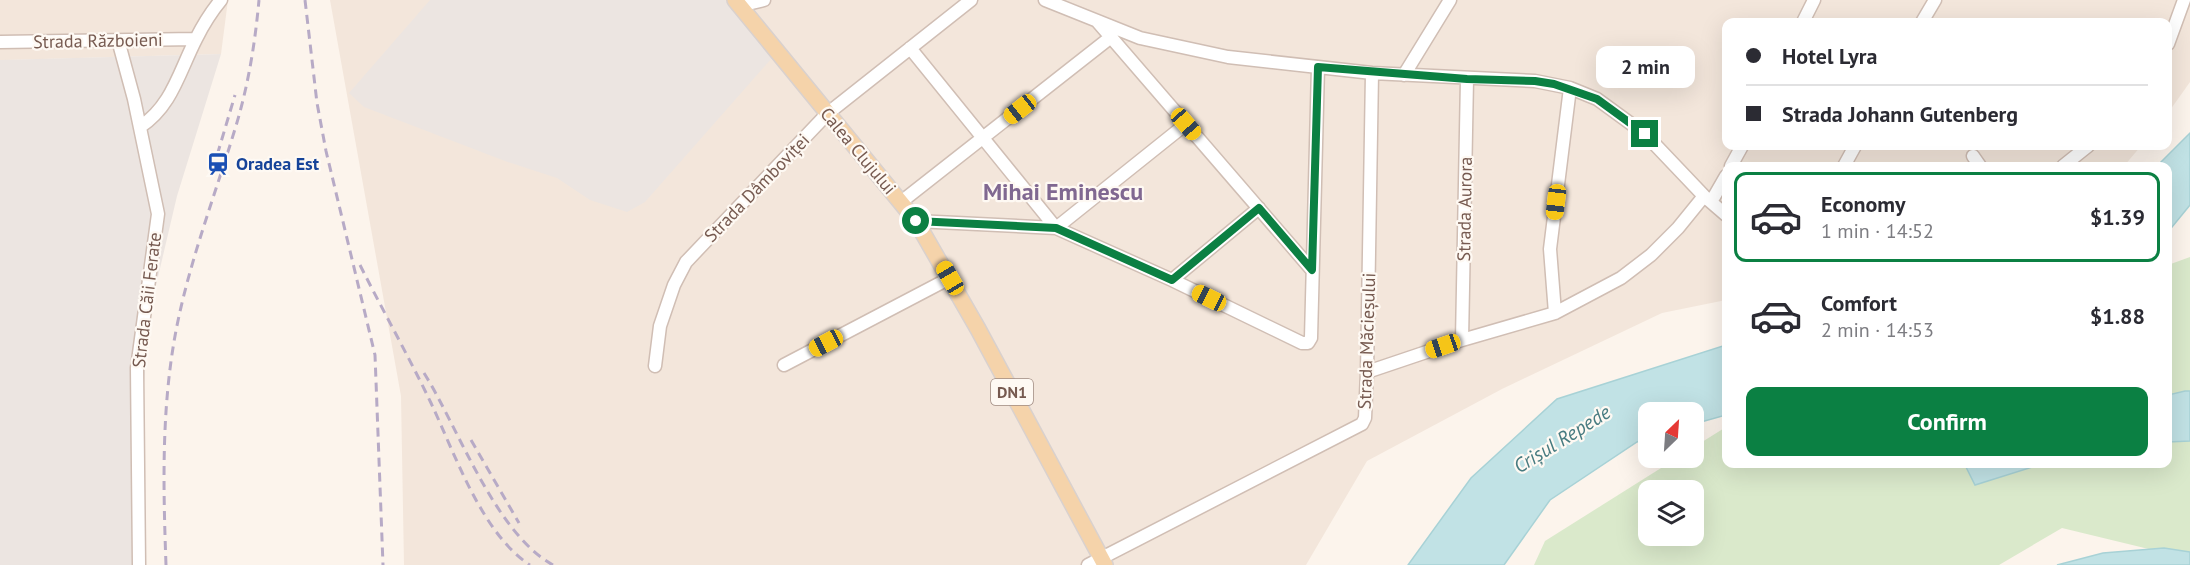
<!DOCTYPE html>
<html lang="en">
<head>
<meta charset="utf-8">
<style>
  body { margin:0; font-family:"PT Sans",sans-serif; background:#f2f2f3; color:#2b2b33; height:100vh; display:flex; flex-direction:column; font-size:22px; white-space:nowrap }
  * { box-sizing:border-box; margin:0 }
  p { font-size:20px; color:#7c7c81 }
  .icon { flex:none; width:33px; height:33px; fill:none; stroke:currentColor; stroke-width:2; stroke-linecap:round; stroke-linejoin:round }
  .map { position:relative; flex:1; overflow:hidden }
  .drawer { position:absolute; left:1722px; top:162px; width:450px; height:306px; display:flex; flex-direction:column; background:#fff; border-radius:12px; box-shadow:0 6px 24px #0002 }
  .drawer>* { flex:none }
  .top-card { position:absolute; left:1722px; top:18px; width:450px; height:132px; border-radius:12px; box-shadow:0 6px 24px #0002; display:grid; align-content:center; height:132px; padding:0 24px; background:#fff }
  .needle { width:39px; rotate:25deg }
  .controls { position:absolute; left:1638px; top:402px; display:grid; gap:12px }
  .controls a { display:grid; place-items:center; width:66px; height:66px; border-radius:12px; background:#fff; box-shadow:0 6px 24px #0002; font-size:30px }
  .end { position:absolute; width:27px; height:27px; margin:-14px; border:8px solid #0b8043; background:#fff; box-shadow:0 0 0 3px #fff }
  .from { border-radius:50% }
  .bubble { position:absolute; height:42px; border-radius:12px; background:#fff; box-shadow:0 6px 24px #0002; font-size:20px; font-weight:700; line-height:42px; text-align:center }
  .car { position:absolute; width:18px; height:36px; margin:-18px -9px; border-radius:8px; box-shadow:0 0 4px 2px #0007; background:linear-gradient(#f5c518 24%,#345 0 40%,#f5c518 0 76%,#345 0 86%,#f5c518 0) }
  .top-card b { display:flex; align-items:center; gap:21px; height:57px; font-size:22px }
  .top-card b+b { border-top:2px solid #e1e1e2 }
  .top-card i { width:15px; height:15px; background:#2b2b33 }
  ul { padding:10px 0 0; list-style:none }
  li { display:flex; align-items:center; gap:18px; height:90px; margin:0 12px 9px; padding:0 12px; border:3px solid transparent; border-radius:12px }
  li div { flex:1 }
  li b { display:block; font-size:22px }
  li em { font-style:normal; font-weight:700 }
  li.current { border-color:#0b8043 }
  li>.icon { width:54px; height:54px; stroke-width:1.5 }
  .button { display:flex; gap:12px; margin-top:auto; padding:12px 24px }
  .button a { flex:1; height:69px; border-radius:12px; background:#0b8043; color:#fff; font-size:24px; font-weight:700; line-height:69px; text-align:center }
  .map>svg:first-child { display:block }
  .residential { fill:#f3e6db }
  .industrial { fill:#ece5e1 }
  .green { fill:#dae9cb; fill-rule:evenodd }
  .water { fill:#c1e2e5; stroke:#a8d2d6; stroke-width:1.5 }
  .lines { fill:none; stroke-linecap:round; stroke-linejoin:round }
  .minor-casing { stroke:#d0beb4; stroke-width:15 }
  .major-casing { stroke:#d9d1ce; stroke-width:18 }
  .minor { stroke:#fff; stroke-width:12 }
  .major { stroke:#f5d3aa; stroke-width:15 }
  .rail { stroke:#b7aac6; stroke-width:3; stroke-dasharray:9 6; stroke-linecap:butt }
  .route { stroke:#0b8043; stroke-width:8 }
  .labels { text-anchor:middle; stroke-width:4.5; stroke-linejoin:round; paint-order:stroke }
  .shield { fill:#fef9f3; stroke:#9f8a81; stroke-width:1.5 }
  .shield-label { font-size:16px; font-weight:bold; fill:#765a50 }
  .street-label { font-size:18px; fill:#765a50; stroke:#fef9f3 }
  .transit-label { font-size:18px; font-weight:bold; fill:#164399; stroke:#fef9f3; text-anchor:start }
  .water-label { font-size:20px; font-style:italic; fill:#477b80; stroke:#fef9f3 }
  .district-label { font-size:24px; font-weight:bold; fill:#806891; stroke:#fef9f3 }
</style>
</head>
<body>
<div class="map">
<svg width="2190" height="565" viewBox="0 0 2190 565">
  <rect width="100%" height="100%" fill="#fcf4ec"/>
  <path class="residential" d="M0,0H228L221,54L7,60H0Z
    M330,0H2190V82L2168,113V22H1726V146H2141L2124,166H1726V300L1662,313L1502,389L1367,461L1306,565H404L401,396Z"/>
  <path class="industrial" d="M430,0H725L772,58L645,202L627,212L590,200L557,178L505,161L364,107L349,93Z
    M221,54L177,196L150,311L143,395L141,565H0V60Z"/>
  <path class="green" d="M2190,257V559L2062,528L1999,565H1534L1545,541L1677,458H1694V447L1726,427V464H2168V265ZM1648,490H1694V536H1648Z"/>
  <path class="water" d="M2190,133V205L2168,232V166H2157Z
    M1726,345V415L1694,424V412H1648V438L1637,442L1550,500L1504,565H1408L1471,478L1557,399Z
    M2185,391H2190V441L2168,442V395Z
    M1972,464H2042L1975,485L1966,467Z
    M2164,548L2190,552V565H2057L2103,553Z"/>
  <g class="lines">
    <g class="minor-casing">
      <path id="minor" d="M1045,0L1140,38L1228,57L1372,73L1535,81L1570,88L1597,99L1645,134L1704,196L1726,215
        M739,6L764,0
        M1097,21L1312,270
        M1803,22L1814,0
        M1922,22L1935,0
        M118,40L134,99L158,214L137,368L139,565
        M0,42L195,39
        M2168,44L2184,0
        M910,48L1056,228
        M1404,75L1450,0
        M140,127C172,106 179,72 196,39C203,25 211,12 221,0
        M1973,156L1980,166
        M1731,166L1742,146
        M1844,166L1855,146
        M2063,166L2088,146
        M901,202L1111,37
        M1711,202L1726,176
        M916,221L1056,228L1172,280L1302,343H1308L1311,338L1318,67
        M1056,228L1186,124
        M1172,280L1259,208
        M1555,313L1550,249L1570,88
        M1462,340L1467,79
        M784,365L950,278
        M655,366L660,326L674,285L686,262L827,114L971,0
        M1367,372L1462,340L1555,313L1621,278L1651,255L1678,228L1704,196
        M1088,565L1362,424L1365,418L1367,372L1372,73"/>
    </g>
    <g class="major-casing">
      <path id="major" d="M735,0L916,221L978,329L1105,565"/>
    </g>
    <use href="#minor" class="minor"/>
    <use href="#major" class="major"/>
    <path class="rail" d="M305,0L317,103L326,151L375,355L383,565
      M213,169L235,95
      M360,265C383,311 409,357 431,403C455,454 482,534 530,565
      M424,373C459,429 495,533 553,565
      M471,440L519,523
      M166,565C163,482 161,398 179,316C193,252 216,192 235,129C248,87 255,44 259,0"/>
  </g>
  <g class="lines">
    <path class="route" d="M916,221L1056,228L1172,280L1259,208L1312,270L1318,67L1467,79L1535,81L1554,84L1597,99L1645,134"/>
  </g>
  <defs>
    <g id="station-bare" transform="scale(1.8)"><path d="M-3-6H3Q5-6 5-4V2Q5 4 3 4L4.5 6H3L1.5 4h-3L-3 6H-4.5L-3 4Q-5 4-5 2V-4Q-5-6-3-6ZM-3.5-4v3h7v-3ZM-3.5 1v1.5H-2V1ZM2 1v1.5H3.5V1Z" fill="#1a4fb4" stroke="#fef9f3" stroke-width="2.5" paint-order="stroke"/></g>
  </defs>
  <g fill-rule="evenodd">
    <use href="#station-bare" x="218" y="164"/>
  </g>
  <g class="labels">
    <rect class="shield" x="991" y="379" width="42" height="26" rx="4.5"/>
    <g class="shield-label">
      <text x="1012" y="398">DN1</text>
    </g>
    <g class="street-label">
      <text transform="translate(98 41) rotate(-1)" y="6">Strada Războieni</text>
      <text transform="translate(858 151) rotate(50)" y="6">Calea Clujului</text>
      <text transform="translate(757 188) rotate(-46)" y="6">Strada Dâmboviței</text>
      <text transform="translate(1465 209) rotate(-89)" y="6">Strada Aurora</text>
      <text transform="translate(147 300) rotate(-83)" y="6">Strada Căii Ferate</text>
      <text transform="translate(1367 341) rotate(-88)" y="6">Strada Măcieșului</text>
    </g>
    <g class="transit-label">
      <text x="236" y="170">Oradea Est</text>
    </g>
    <g class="water-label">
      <text transform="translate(1562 439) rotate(-32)" y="7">Crișul Repede</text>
    </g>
    <g class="district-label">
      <text x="1063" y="200">Mihai Eminescu</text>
    </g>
  </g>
</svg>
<div class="controls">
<a><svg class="needle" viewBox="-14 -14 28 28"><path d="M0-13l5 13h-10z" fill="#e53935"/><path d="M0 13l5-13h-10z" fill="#7c7c81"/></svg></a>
<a><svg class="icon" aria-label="layers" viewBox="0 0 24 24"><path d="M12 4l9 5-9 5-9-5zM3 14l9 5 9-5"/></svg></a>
</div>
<i class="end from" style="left:916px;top:221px"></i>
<i class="end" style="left:1645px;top:134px"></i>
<div class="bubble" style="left:1596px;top:46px;width:99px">2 min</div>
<i class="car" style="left:1020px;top:109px;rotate:232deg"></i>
<i class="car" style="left:1186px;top:124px;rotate:139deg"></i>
<i class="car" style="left:1556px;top:202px;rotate:187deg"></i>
<i class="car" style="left:950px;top:278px;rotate:330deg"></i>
<i class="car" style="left:1209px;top:298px;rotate:296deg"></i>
<i class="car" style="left:826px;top:343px;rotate:242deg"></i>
<i class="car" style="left:1443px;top:346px;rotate:251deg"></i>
<div class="top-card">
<b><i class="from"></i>Hotel Lyra</b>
<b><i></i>Strada Johann Gutenberg</b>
</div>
<section class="drawer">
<ul>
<li class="current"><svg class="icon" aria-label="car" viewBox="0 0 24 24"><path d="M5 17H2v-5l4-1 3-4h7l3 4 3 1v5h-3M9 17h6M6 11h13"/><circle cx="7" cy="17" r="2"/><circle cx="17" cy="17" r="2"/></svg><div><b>Economy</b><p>1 min · 14:52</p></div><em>$1.39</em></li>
<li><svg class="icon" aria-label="car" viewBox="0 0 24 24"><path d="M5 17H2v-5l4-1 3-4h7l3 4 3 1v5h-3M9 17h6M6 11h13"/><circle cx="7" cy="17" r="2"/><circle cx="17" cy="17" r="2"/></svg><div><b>Comfort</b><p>2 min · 14:53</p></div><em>$1.88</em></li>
</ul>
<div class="button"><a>Confirm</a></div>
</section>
</div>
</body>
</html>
